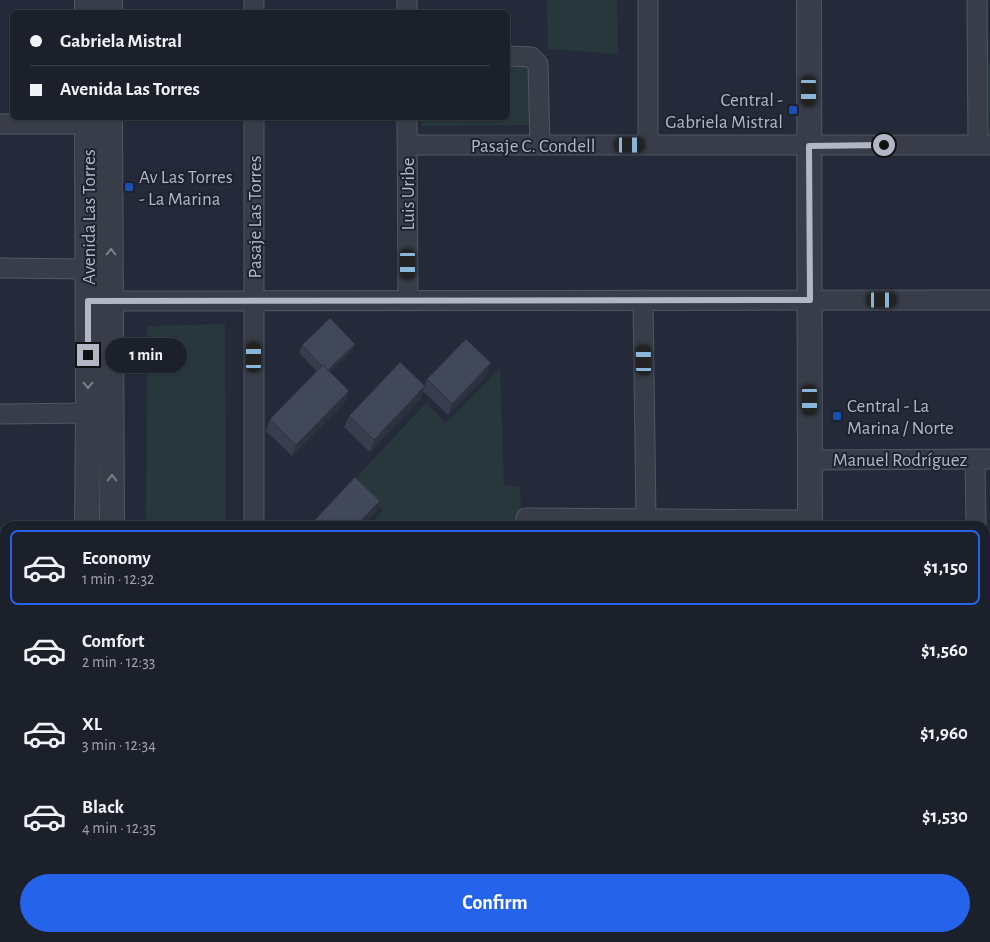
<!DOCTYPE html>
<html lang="en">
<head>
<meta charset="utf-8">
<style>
  body { margin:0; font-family:"Alegreya Sans",sans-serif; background:#242833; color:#f1f3f6; height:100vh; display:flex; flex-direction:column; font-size:19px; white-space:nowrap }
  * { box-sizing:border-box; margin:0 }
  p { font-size:16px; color:#a0a3a9 }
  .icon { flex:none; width:28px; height:28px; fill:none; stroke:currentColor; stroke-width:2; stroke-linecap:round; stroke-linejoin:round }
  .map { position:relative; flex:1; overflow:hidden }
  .details { position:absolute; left:0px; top:521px; width:990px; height:421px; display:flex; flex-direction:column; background:#1b202b; border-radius:15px 15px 0 0; box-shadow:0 1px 4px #0004,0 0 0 1px #393e47 }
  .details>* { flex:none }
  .banner { position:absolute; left:10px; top:10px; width:500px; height:110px; border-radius:8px; box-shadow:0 1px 4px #0004,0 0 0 1px #393e47; display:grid; align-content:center; height:110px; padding:0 20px; background:#1b202b }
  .end { position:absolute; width:22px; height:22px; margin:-11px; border:6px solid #b3b7c5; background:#111; box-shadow:0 0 0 2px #111 }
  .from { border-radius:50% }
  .bubble { position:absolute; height:35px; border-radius:18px; background:#1b202b; box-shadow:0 1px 4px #0004,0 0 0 1px #393e47; font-size:16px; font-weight:700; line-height:35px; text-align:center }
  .car { position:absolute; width:15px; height:30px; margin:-15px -8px; border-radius:6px; box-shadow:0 0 4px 1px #0007; background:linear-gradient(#222 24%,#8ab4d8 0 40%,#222 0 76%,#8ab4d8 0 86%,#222 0) }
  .banner b { display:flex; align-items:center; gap:18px; height:48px; font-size:19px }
  .banner b+b { border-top:1px solid #393e47 }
  .banner i { width:12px; height:12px; background:#f1f3f6 }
  ul { padding:9px 0 0; list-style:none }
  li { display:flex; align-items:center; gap:15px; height:75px; margin:0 10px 8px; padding:0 10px; border:2px solid transparent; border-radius:8px }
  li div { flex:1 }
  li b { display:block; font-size:19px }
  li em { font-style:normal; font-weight:700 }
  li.on { border-color:#2563eb }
  li>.icon { width:45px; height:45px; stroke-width:1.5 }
  .button { display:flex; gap:10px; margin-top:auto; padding:10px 20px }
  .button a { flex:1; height:58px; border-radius:30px; background:#2563eb; color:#fff; font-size:20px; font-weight:700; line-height:58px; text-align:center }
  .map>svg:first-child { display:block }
  .green { fill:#27373b }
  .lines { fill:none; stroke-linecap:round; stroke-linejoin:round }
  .minor-casing { stroke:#535764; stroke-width:21 }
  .tertiary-casing { stroke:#535764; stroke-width:26 }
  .secondary-casing { stroke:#535764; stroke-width:30 }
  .minor { stroke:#383d49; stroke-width:19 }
  .tertiary { stroke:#383d49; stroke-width:24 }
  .secondary { stroke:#464b5c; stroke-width:28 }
  .wall { fill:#383e4d }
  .shaded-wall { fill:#2e323e }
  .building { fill:#414859; stroke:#2e323e }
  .oneway { stroke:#7c808d }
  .route { stroke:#b3b7c5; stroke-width:6 }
  .transit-dot { fill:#1a4fb4; stroke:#1d222e; stroke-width:2 }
  .labels { text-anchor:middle; stroke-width:4; stroke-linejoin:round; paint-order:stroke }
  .poi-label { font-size:19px; fill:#b3b7c5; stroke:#1d222e; text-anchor:start }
  .street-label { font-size:19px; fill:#b3b7c5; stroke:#1d222e }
</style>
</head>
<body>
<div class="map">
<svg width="990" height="942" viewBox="0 0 990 942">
  <rect width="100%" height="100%" fill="#242a39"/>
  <path class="green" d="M547,0H617L618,54L548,49Z
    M988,63H990V135H989Z
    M508,67H529V125L421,126L422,118H508Z
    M225,324L226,526H146L147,326Z
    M500,368L504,485L520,487L522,526H368L383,510L352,482L426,403L446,423Z
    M0,877H5V899L0,902Z"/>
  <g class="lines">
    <g class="minor-casing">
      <path id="minor" d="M254,0V12
        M407,0V12
        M977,0L978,145
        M508,56L531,57L538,64L540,145
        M254,118V526
        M407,118L408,301
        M0,124H87
        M407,145H990
        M648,145V0
        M0,268L88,269
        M643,300L646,518
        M97,301L990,300
        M0,414L88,413
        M975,459L976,526
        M810,460L990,459
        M526,518L810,520
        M0,564H5
        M985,691H990
        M0,715H5
        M0,860H5
        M985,863H990
        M254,938V942
        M649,938V942
        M979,938V942
        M409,942V938"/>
    </g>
    <g class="tertiary-casing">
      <path id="tertiary" d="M87,0V12
        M110,0V12
        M809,0L810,526
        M110,118L112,526
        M87,526L88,413L87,118
        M811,942V938"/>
    </g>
    <g class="secondary-casing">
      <path id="secondary" d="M15,942L22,938
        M89,942V938
        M113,942V938"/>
    </g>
    <use href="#minor" class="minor"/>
    <use href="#tertiary" class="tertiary"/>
    <use href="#secondary" class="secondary"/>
  </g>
  <path class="wall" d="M355,344L352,351L330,372L345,402L292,456L266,431L270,419L317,371L299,353L302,345Z
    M487,375L448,415L423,391L421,398L370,452L344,427L349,416L424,386L427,379Z"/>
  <path class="shaded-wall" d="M355,344L352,351L324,378L327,371Z
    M491,363L487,375L448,415L452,404Z
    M425,386L421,398L370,452L374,440Z
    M349,391L345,402L292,456L296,445Z
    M380,501L376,512L363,526H356Z"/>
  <path class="building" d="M330,318L355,344L328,370L323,365L322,366L302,345Z
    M466,339L491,363L452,404L427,379Z
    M400,362L425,386L374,440L349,416Z
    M323,365L349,391L296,445L270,419Z
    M355,477L380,501L356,526H309Z
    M586,521L591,526H581Z
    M644,524H750V526H644Z"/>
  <defs><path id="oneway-chevron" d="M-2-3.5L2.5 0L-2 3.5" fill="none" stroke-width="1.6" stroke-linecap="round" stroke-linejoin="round" transform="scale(1.25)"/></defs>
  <g class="oneway">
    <use href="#oneway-chevron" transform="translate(111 252) rotate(-90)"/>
    <use href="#oneway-chevron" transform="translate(88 385) rotate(90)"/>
    <use href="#oneway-chevron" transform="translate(112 478) rotate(-90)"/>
  </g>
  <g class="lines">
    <path class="route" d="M88,355V301L810,300L809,146L884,145"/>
  </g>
  <g class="transit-dot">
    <rect x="788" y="105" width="10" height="10" rx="2.5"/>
    <rect x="124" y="182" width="10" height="10" rx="2.5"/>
    <rect x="832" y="411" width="10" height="10" rx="2.5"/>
  </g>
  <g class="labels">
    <g class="poi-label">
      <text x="783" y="106" text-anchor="end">Central -<tspan x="783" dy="22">Gabriela Mistral</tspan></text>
      <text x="139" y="183">Av Las Torres<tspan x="139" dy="22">- La Marina</tspan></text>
      <text x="847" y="412">Central - La<tspan x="847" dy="22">Marina / Norte</tspan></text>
    </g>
    <g class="street-label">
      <text x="533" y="152">Pasaje C. Condell</text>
      <text transform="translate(407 194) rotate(-90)" y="7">Luis Uribe</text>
      <text transform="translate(88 217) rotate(-90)" y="7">Avenida Las Torres</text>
      <text transform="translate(254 217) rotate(-90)" y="7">Pasaje Las Torres</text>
      <text x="900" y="466">Manuel Rodríguez</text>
    </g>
  </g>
</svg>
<i class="end from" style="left:884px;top:145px"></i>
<i class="end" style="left:88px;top:355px"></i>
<div class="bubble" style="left:105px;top:338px;width:82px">1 min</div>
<i class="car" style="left:809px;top:91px;rotate:180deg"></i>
<i class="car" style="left:630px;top:145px;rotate:90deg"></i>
<i class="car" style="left:408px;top:264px;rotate:180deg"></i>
<i class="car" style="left:882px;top:300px;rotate:90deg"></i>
<i class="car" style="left:254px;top:357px;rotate:0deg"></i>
<i class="car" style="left:644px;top:360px;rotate:359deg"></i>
<i class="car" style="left:810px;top:400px;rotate:180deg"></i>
<div class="banner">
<b><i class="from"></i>Gabriela Mistral</b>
<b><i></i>Avenida Las Torres</b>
</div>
<section class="details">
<ul>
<li class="on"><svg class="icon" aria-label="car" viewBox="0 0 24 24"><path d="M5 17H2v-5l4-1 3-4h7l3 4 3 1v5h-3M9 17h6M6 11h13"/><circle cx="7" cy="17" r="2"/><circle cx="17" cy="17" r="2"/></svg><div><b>Economy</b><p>1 min · 12:32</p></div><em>$1,150</em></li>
<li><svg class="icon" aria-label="car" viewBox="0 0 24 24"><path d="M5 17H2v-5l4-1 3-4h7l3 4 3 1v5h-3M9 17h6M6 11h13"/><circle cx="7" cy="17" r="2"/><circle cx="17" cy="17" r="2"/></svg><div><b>Comfort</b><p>2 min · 12:33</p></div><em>$1,560</em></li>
<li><svg class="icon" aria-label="car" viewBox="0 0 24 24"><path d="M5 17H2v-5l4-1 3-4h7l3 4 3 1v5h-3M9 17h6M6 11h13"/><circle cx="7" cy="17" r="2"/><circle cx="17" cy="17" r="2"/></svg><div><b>XL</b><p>3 min · 12:34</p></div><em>$1,960</em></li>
<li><svg class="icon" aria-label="car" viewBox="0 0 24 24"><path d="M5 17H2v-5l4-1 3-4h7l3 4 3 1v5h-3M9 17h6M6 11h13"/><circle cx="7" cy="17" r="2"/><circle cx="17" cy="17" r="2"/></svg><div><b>Black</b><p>4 min · 12:35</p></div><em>$1,530</em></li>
</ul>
<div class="button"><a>Confirm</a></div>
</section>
</div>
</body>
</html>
